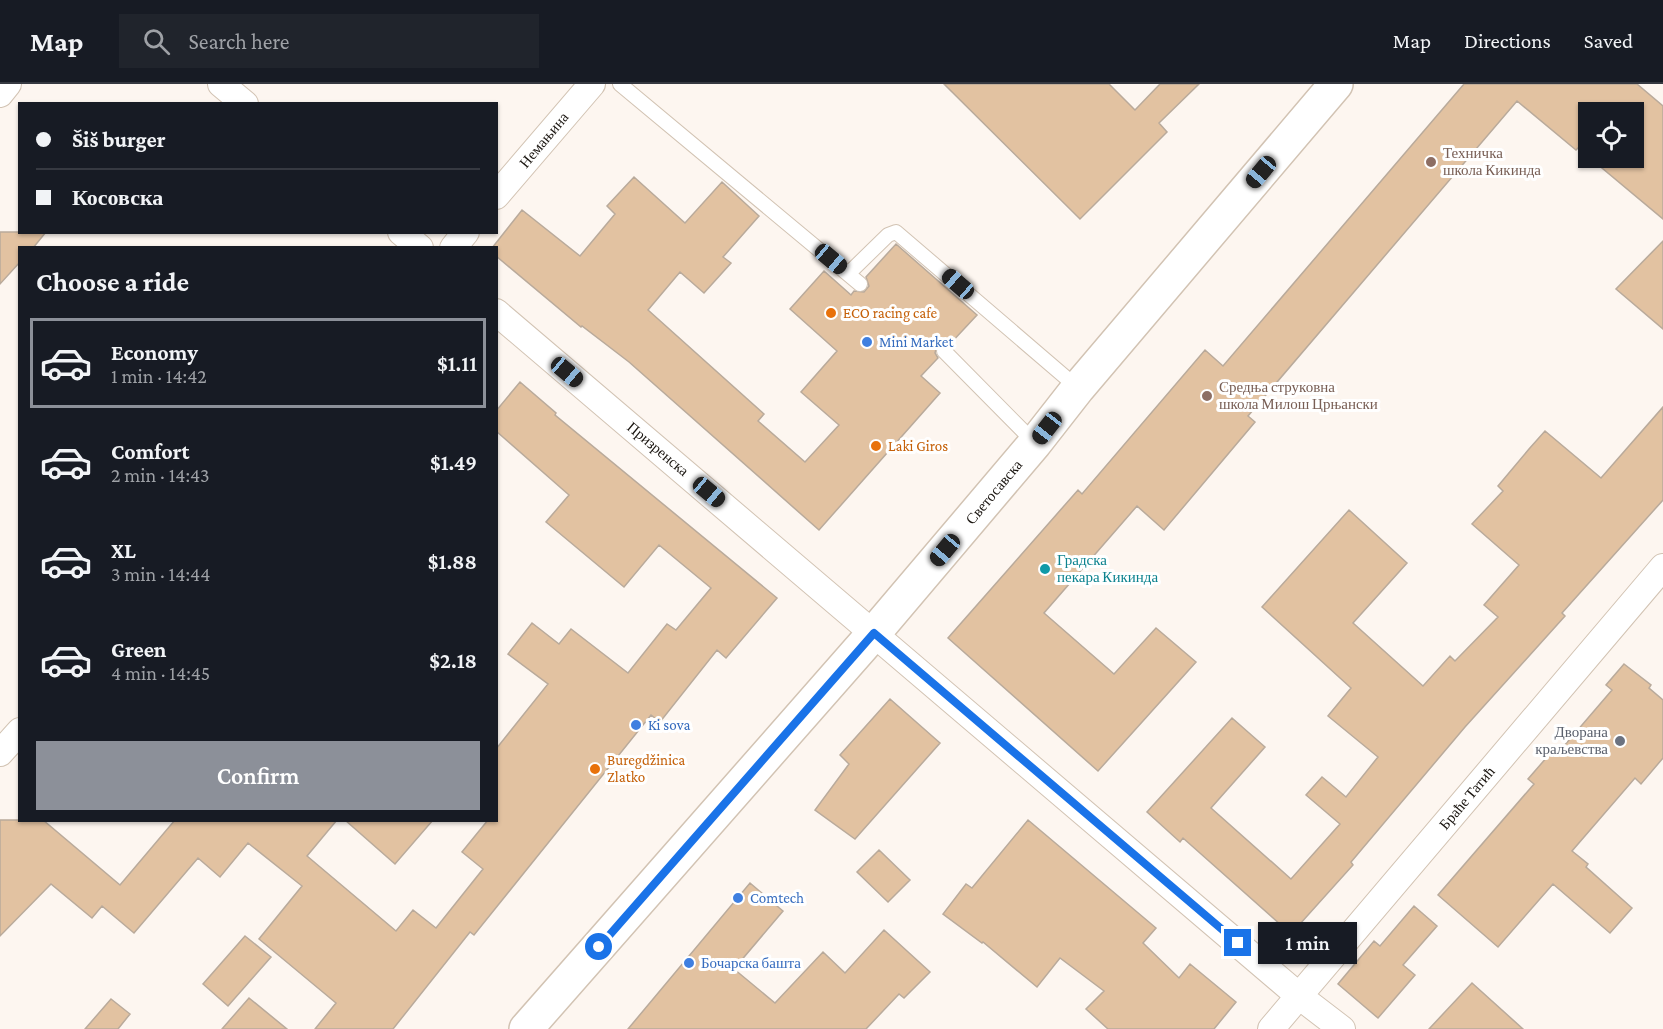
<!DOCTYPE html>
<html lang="en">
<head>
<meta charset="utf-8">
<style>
  body { margin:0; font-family:"Crimson Pro",serif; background:#20242c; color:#f1f3f6; height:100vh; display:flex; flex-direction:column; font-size:22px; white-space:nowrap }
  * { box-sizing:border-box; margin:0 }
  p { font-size:20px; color:#9ea1a6 }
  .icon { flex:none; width:33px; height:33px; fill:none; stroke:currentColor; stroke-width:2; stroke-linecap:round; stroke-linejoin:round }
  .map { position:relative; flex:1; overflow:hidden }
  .sheet { position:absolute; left:18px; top:162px; width:480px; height:576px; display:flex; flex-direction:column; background:#171b24; border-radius:0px; box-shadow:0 2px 4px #0004 }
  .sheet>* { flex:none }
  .banner { position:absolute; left:18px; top:18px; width:480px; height:132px; border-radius:0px; box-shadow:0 2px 4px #0004; display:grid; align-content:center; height:132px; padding:0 18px; background:#171b24 }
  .buttons { position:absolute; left:1578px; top:18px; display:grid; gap:12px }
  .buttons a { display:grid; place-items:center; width:66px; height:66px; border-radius:0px; background:#171b24; box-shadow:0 2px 4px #0004; font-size:30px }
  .end { position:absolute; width:27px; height:27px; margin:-14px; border:8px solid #1a73e8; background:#fff; box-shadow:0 0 0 3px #fff }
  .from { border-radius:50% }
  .bubble { position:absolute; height:42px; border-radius:0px; background:#171b24; box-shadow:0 2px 4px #0004; font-size:20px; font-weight:600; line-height:42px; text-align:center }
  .car { position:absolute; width:18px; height:36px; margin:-18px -9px; border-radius:8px; box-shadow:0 0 4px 2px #0007; background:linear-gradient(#222 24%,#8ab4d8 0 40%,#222 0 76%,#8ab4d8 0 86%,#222 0) }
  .banner b { display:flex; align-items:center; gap:21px; height:57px; font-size:22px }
  .banner b+b { border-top:2px solid #363941 }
  .banner i { width:15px; height:15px; background:#f1f3f6 }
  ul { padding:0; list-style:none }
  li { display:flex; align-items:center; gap:18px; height:90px; margin:0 12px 9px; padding:0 6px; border:3px solid transparent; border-radius:0px }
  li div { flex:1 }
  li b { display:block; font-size:22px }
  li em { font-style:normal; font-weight:600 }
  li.active { border-color:#8c9099 }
  li>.icon { width:54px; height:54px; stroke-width:1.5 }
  h2 { padding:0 18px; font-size:27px; line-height:72px }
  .cta { display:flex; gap:12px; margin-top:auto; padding:12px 18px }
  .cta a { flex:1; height:69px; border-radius:0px; background:#8c9099; color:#fff; font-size:24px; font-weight:600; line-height:69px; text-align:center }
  header { display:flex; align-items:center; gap:36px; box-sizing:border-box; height:84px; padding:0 30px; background:#171b24; border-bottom:2px solid #363941 }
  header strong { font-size:28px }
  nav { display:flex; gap:33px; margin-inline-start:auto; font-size:21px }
  .search { width:420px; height:54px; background:#20242c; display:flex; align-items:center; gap:15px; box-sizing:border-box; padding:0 21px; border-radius:0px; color:#9ea1a6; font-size:22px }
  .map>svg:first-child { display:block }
  .building { fill:#e2c2a1; stroke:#b9aa9b; stroke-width:1.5 }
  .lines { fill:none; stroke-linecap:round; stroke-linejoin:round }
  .lane-casing { stroke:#d2c3b3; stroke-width:16 }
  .street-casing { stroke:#d2c3b3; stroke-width:28 }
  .secondary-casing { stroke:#d2c3b3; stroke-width:36 }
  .lane { stroke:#fff; stroke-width:14 }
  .street { stroke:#fff; stroke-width:26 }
  .secondary { stroke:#fff; stroke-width:33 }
  .route { stroke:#1a73e8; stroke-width:8 }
  .education-dot { fill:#8d6e63; stroke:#fff; stroke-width:2 }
  .food-dot { fill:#e8710a; stroke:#fff; stroke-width:2 }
  .shop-dot { fill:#3f7fe0; stroke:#fff; stroke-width:2 }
  .culture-dot { fill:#0f9aa8; stroke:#fff; stroke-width:2 }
  .worship-dot { fill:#6b7280; stroke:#fff; stroke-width:2 }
  .labels { text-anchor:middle; stroke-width:6; stroke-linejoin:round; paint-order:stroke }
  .street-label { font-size:15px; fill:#19140f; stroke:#fff }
  .education-label { font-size:15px; fill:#785e54; stroke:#fff; text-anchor:start }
  .food-label { font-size:15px; fill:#c56008; stroke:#fff; text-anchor:start }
  .shop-label { font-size:15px; fill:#366cbe; stroke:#fff; text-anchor:start }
  .culture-label { font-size:15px; fill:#0d838f; stroke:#fff; text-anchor:start }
  .worship-label { font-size:15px; fill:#5b616d; stroke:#fff; text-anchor:end }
</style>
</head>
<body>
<header>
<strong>Map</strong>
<div class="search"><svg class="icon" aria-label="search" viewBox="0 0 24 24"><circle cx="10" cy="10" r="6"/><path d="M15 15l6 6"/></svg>Search here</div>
<nav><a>Map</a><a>Directions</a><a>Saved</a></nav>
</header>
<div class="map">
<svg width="1663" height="945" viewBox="0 0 1663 945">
  <rect width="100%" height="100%" fill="#fdf6f0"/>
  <path class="building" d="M944,0H1109L1135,26L1160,0H1199L1159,39L1167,48L1080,135Z
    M1464,0H1637L1663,22V135L1590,74H1634V28H1588V72L1578,64L1576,66L1517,17L1248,332L1255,338L1164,446L1137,422L1044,529L1114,590L1156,544L1196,578L1098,687L948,554L1078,406L1082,410L1205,266L1223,282Z
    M634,93L685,139L722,98L759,132L723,173L731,179L704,209L680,188L648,226L764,330L758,337L805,378L839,341L801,308L837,267L790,225L824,187L851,211L854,207L864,208L869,202L866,193L896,160L977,231L950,260L942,258L937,261L935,269L938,274L921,292L940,309L819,446L629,278L582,242L581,243L496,172V164H492L522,126L580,172L615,130L607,122Z
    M0,148H46L33,164H20V178L0,200Z
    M1663,157V245L1616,205Z
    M520,298L556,329L555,331L777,514L726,574L717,566L660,638L651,631L474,851L470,848L393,945H315L336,919L259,855L302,802L248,759L220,793L198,774L134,849L102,822L92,834L51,800L0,852V736H43L120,801L175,736H337L307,772L396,847L413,826L436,844L483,785L462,768L488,736H496V665L548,600L508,570L532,539L559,560L571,545L628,589L667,540L676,546L711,504L659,461L624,503L546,438L569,411L496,347V327Z
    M1663,323V416L1562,529L1565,532L1465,643L1351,778L1353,781L1291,850L1183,754L1180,758L1147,728L1232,634L1265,663L1211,724L1291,795L1340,740L1306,711L1322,693L1346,713L1378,673L1328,632L1351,604L1262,523L1349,426L1407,479L1353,539L1423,602L1450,572L1455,577L1498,533L1484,521L1519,481L1472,440L1503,407L1498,402L1529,365L1545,347L1601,394Z
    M1624,580L1651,601L1649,604L1663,616V674L1641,700L1635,694L1572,767L1588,780L1586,783L1632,824L1610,849L1553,800L1498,863L1438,811L1534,700L1528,695L1554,665L1558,669L1612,606L1606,601Z
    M890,615L940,659L855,755L815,726L849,680L840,671Z
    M345,736H433L395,780Z
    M1028,736L1156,844L1143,859L1179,894L1190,880L1236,918L1214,945H1108L1086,925L1104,907L1060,874L1037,903L983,858L982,859L943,830L966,800L972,804Z
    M879,766L910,796L888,818L857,788Z
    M750,799L783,827L734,885L775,919L823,868L845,889L884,846L930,888L904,914L899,910L866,945H628Z
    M1414,822L1437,842L1403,881L1415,891L1378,934L1338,900L1374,857L1380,862Z
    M245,852L271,873L228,922L203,900Z
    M1472,899L1523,945H1429Z
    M249,914L287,945H222Z
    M111,915L130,930L118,945H85Z"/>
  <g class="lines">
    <g class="lane-casing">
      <path id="lane" d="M620,0L860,200
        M848,190L888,151L896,148L1078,304
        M944,267L1035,359"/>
    </g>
    <g class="street-casing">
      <path id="street" d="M221,0L245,20
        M0,10L8,0
        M496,112L592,0
        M401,148L420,164
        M453,164L466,148
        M496,228L1299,912L1342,945
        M0,669L20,647
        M1271,945L1663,483"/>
    </g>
    <g class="secondary-casing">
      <path id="secondary" d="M526,945L874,549L1035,359L1078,304L1336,0"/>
    </g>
    <use href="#lane" class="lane"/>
    <use href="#street" class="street"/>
    <use href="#secondary" class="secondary"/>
  </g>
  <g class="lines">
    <path class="route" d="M599,863L874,549L1238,859"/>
  </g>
  <g class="education-dot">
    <circle cx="1431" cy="78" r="6"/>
    <circle cx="1207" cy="312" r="6"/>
  </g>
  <g class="food-dot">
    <circle cx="831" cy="229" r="6"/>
    <circle cx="876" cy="362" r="6"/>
    <circle cx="595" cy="685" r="6"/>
  </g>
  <g class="shop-dot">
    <circle cx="867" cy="258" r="6"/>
    <circle cx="636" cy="641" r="6"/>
    <circle cx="738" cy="814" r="6"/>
    <circle cx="689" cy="879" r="6"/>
  </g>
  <circle class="culture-dot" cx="1045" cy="485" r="6"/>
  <circle class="worship-dot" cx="1620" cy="657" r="6"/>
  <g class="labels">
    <g class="street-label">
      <text transform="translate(544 56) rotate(-50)" y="5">Немањина</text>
      <text transform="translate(658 365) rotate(40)" y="5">Призренска</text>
      <text transform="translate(994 408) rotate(-50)" y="5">Светосавска</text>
      <text transform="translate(1467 714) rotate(-50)" y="5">Браће Татић</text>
    </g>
    <g class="education-label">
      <text x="1443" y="74">Техничка<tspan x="1443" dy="17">школа Кикинда</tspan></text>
      <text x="1219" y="308">Средња струковна<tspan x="1219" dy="17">школа Милош Црњански</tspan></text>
    </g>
    <g class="food-label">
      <text x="843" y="234">ECO racing cafe</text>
      <text x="888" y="367">Laki Giros</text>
      <text x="607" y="681">Buregdžinica<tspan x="607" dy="17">Zlatko</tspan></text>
    </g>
    <g class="shop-label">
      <text x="879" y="263">Mini Market</text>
      <text x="648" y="646">Ki sova</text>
      <text x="750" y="819">Comtech</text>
      <text x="701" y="884">Бочарска башта</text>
    </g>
    <g class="culture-label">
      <text x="1057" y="481">Градска<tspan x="1057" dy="17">пекара Кикинда</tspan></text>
    </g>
    <g class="worship-label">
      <text x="1608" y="653">Дворана<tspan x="1608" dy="17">краљевства</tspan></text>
    </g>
  </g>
</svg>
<div class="buttons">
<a><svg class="icon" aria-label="locate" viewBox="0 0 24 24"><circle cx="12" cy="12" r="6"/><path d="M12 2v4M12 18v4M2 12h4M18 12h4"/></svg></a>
</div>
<i class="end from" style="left:599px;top:863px"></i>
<i class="end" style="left:1238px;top:859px"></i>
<div class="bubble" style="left:1258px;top:838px;width:99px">1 min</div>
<i class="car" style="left:1261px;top:88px;rotate:220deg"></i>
<i class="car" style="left:831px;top:175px;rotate:130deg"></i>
<i class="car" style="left:958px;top:200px;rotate:311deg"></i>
<i class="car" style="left:567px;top:288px;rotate:130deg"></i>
<i class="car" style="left:1047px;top:344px;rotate:218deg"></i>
<i class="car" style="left:709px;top:408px;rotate:130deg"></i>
<i class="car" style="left:945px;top:466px;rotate:220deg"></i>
<div class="banner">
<b><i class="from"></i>Šiš burger</b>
<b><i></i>Косовска</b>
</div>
<section class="sheet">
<h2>Choose a ride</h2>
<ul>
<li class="active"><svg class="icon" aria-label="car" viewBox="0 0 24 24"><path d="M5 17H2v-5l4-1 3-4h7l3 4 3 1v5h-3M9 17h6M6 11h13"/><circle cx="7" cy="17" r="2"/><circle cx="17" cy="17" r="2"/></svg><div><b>Economy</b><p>1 min · 14:42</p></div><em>$1.11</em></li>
<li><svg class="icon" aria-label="car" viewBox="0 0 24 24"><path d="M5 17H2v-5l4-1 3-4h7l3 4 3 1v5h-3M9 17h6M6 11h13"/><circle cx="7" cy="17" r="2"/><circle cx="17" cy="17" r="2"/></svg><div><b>Comfort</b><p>2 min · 14:43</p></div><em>$1.49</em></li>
<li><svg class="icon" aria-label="car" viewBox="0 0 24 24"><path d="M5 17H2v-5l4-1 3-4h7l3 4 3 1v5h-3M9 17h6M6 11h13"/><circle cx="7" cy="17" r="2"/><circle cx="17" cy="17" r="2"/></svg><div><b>XL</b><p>3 min · 14:44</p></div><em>$1.88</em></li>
<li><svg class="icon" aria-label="car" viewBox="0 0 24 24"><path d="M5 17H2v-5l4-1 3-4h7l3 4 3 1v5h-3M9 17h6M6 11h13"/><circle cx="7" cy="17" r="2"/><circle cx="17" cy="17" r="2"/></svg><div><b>Green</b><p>4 min · 14:45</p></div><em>$2.18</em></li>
</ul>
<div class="cta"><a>Confirm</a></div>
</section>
</div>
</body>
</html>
